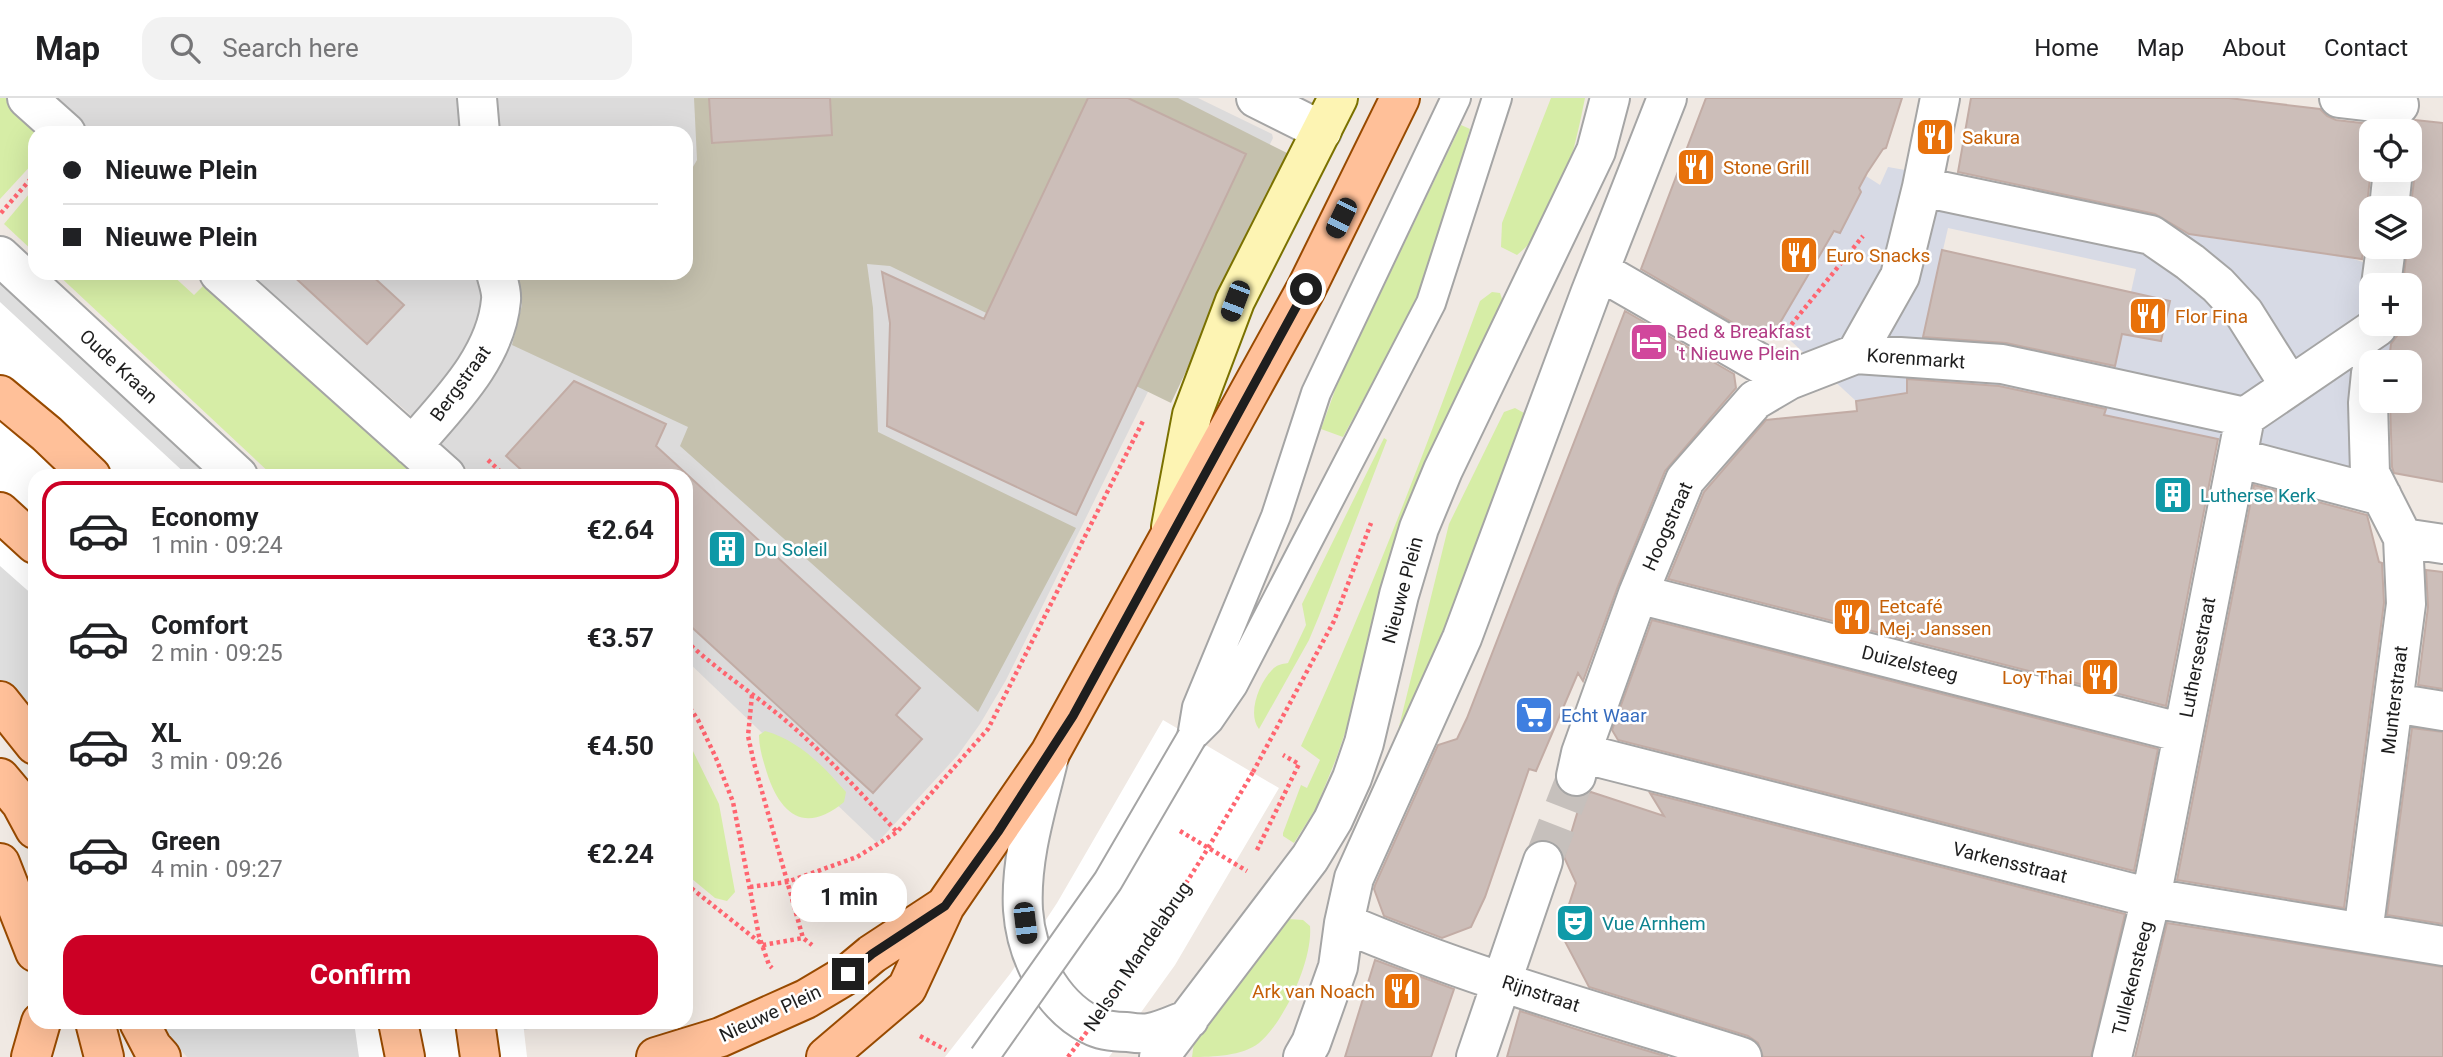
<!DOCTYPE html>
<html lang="en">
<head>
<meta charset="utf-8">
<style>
  body { margin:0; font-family:Roboto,sans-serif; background:#f2f2f2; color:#202124; height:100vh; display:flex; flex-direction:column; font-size:26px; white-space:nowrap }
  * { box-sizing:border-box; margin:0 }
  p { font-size:23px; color:#757577 }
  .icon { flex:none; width:38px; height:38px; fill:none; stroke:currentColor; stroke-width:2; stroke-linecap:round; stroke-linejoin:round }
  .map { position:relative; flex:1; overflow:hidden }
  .details { position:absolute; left:28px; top:371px; width:665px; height:560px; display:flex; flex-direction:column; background:#fff; border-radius:21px; box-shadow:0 7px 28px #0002 }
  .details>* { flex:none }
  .hud { position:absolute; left:28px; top:28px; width:665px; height:154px; border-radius:21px; box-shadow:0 7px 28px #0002; display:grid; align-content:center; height:154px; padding:0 35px; background:#fff }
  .buttons { position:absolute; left:2359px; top:21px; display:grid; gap:14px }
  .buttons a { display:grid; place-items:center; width:63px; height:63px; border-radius:14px; background:#fff; box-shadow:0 7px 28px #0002; font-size:35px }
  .end { position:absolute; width:32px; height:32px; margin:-16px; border:9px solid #1e1e1e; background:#fff; box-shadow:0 0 0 4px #fff }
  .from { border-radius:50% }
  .bubble { position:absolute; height:49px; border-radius:21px; background:#fff; box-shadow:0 7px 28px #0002; font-size:23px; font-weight:700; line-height:49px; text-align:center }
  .car { position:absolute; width:21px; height:42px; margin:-21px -10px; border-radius:9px; box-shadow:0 0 5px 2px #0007; background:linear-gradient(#222 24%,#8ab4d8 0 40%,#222 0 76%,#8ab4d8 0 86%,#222 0) }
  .hud b { display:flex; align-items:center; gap:24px; height:66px; font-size:26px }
  .hud b+b { border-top:2px solid #e0e0e0 }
  .hud i { width:18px; height:18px; background:#202124 }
  ul { padding:12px 0 0; list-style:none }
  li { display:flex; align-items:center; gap:21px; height:98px; margin:0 14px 10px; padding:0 21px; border:4px solid transparent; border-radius:21px }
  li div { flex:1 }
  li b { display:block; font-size:26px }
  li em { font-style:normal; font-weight:700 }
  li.active { border-color:#cc0025 }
  li>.icon { width:63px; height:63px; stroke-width:1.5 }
  .primary-button { display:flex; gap:14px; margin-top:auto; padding:14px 35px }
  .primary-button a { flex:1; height:80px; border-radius:21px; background:#cc0025; color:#fff; font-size:28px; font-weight:700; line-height:80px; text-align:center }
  header { display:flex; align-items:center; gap:42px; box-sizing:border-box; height:98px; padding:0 35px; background:#fff; border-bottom:2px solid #e0e0e0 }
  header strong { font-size:33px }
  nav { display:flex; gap:38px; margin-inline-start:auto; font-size:24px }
  .search { width:490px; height:63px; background:#f2f2f2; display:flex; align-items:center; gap:18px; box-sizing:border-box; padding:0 24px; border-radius:21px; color:#757577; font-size:26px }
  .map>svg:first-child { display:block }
  .residential { fill:#dcdbdb }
  .construction { fill:#c5c1ae }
  .grass { fill:#d6eda6 }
  .parking { fill:#dedede }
  .plaza { fill:#d7dae5; fill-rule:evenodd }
  .pier { fill:#fff }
  .building { fill:#ccbeb9; stroke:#c2aca5; stroke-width:2 }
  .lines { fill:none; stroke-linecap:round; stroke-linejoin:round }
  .street-tunnel { stroke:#c6c0bc; stroke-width:38; stroke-dasharray:38 19; stroke-linecap:butt }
  .lane-casing { stroke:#a5a5a5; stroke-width:32 }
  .street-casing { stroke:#a5a5a5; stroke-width:42 }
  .secondary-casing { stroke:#7a7100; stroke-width:42 }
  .primary-casing { stroke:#984a00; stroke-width:42 }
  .path { stroke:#ff6570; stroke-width:4.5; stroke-dasharray:3.5 3.5; stroke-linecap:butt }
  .lane { stroke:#fff; stroke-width:28 }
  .street { stroke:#fff; stroke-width:38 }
  .secondary { stroke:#fdf4b3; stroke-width:38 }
  .primary { stroke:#ffc099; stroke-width:38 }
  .lane-bridge-casing { stroke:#a5a5a5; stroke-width:32; stroke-linecap:butt }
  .path-bridge { stroke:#ff6570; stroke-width:4.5; stroke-dasharray:3.5 3.5; stroke-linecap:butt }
  .lane-bridge { stroke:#fff; stroke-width:28 }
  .route { stroke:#1e1e1e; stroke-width:9 }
  .labels { text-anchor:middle; stroke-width:5; stroke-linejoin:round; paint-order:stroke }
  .food-label { font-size:19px; fill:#c56008; stroke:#fff; text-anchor:start }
  .hotel-label { font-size:19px; fill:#b23c85; stroke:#fff; text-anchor:start }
  .street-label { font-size:19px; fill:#1e1e1e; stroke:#fff }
  .culture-label { font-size:19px; fill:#0d838f; stroke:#fff; text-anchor:start }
  .shop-label { font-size:19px; fill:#366cbe; stroke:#fff; text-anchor:start }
</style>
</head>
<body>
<header>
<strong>Map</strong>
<div class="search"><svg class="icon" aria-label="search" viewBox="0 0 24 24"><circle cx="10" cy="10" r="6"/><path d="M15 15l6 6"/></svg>Search here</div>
<nav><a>Home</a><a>Map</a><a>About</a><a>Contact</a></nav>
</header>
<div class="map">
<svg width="2443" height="959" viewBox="0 0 2443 959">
  <rect width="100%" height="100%" fill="#f0e9e3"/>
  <path class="residential" d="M48,0H1198L1272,36L1273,40L1006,582L980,626L958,657L877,745L686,562V378H474L405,312L246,175H686V35H86Z"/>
  <path class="construction" d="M694,0H1178L1289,56L1171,305L890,168L867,166L873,210L878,334L1076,430L978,614L680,348L688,329L512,247L522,207L511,175H686V81L697,62Z"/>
  <path class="grass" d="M0,0H7L46,35H35V63L0,101Z
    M1551,0H1585C1575,50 1559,125 1517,157L1501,149L1502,125Z
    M1461,27L1470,31L1422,193L1343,339L1321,331L1338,284Z
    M35,89V155L4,126Z
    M56,175H170L194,197L208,183L423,378H273Z
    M1492,194L1500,195L1503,204L1398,438L1374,513L1348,626L1336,661L1316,710L1294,745L1283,738V735L1301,687L1307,690L1320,662L1301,648C1368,503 1425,353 1480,203Z
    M1515,310L1524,315L1522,326L1485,445L1394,649L1449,426L1504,314Z
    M1384,340L1387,342L1319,518L1309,542L1259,631C1247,616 1259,585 1272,572C1276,567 1282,566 1288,565L1306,527L1302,506Z
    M765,633C800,643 823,668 846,694L844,704C805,737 780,716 767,675C763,662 759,650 759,637Z
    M686,647H690L719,706L735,794L727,803L715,800L686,776Z
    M1289,821L1303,822L1310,828C1313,861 1285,923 1259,945C1243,958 1212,959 1192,959L1195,937Z"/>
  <path class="parking" d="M0,184L209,378H35V627L0,582Z
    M162,924H565L388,959H187L168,937Z"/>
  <path class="plaza" d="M2041,68L2101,82L2092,109L2140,122L2148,95L2204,139L2348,159L2383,171L2371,187V226L2391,241L2400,242L2398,264H2371L2383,322L2393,323L2392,327L2384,325L2378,370L2249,372L2219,341L2149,327L1904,295L1856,303L1777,230L1820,157L1861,94L1859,89L1866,78L1880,87L1888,69L2036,95ZM1948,130L2136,171L2131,194L2170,203L2162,243L2122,236L2117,258L1928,217Z"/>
  <path class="pier" d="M0,204L188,378H35V499L0,468Z
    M1163,622L1279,690L1175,867L1109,959H945L1010,876L1057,805Z
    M354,924H523L527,959H359Z"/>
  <path class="building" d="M709,0H830L832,37L712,45Z
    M1088,0H1128L1246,56L1076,417L887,328L890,225L882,174L984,221Z
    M1706,0H1902L1886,50L1883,51L1867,75L1859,90L1861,94L1840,135L1834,133L1777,230L1754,237L1641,171Z
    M1971,0H2229L2320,11L2327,18L2336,22L2396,29L2407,27L2415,22L2443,25V384L2394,375L2392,369L2390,303H2410V264L2389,263L2391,246L2397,238L2398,226H2410V187H2403L2407,149H2410V115L2415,74L2413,64L2410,59V33H2371V70L2367,108L2371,122V134L2364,145L2362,161L2189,136L2155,116L1958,74Z
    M1942,152L2170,203L2161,243L2122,236L2115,268L2006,245L1923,239Z
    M290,175H369L404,207L367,246Z
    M1625,213L1734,276L1736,290L1665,373L1618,488L1583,583L1578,575L1536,673L1529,671L1485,799L1471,829L1442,840L1384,818L1374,791L1375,787L1438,647L1457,641L1467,620Z
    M1907,281L1999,288L2106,311L2104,317L2218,341L2166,608L1668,481L1704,394L1766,322L1857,313L1856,303L1907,295Z
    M574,283L666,326L656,348L920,590L896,617L922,641L873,695L686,524V378H528L506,358Z
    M2254,387L2367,417L2379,464L2382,465L2384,505L2344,810L2177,782Z
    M2426,472L2443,474V591L2418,587L2428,509Z
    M1652,522L2158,651L2134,773L1618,642L1612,632Z
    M2412,630L2443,634V826L2387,817Z
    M1591,694L1664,718L1650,695L2125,816L2091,959H1763L1758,945L1748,938L1589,889L1560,834L1576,785L1564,759L1582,699Z
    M2167,825L2443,869V959H2135Z
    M1375,862L1454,891L1431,959H1345Z
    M1520,913L1585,934L1668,959H1507Z"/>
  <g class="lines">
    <path class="street-tunnel" d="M1543,763L1576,678"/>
    <g class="lane-casing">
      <path id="lane" d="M1192,639L1209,622L1233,587L1431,205L1497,0
        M1192,639L1197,609L1276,418L1316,295L1456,0"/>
    </g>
    <g class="street-casing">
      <path id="street" d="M27,0L66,35
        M477,0L480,35
        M1256,0L1322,33
        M2339,0L2399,7
        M1922,89L1940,0
        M2389,110L2393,72
        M0,158L238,378
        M1600,173L1789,282
        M219,175L446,378
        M2381,187L2386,149
        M1856,256L1900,178L1922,89L2151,137L2190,164L2218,187L2244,215L2290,288
        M412,348C448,306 496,260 501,202C502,193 498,183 496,175
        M2237,360L2382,398
        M2403,440L2443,446
        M1638,496L2183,635
        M2394,605L2443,613
        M1581,655L2151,800L2443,848
        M1049,659C1037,708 1020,760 1023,812C1026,856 1050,906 1091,927C1100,932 1116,934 1127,934C1134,935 1142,936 1149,935C1162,933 1176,926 1189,921
        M1576,678L1581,655L1638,496L1685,382L1755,302L1789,282L1856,256L2002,266L2245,319L2377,229
        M1344,825C1472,880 1609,917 1742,959
        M2363,835L2406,506L2403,440L2370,375L2368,305L2371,275
        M1159,959L1310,760L1333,722L1352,680L1364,645L1399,497L1419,430L1443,372L1596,53L1610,0
        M1303,959L1311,945L1338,869L1344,825L1354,780L1462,540L1590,196L1667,0
        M1476,959L1543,763
        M2112,959L2151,800L2245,319"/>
    </g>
    <g class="secondary-casing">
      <path id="secondary" d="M1171,429L1192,317L1235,203L1338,0"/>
    </g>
    <g class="primary-casing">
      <path id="primary" d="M0,297L47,336L91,378
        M0,414L35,446
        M0,603L35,647
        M0,680L21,705L35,731
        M0,765L35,854
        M95,924L104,959
        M139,924L152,949L161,959
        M398,924L405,959
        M475,924L480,959
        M31,959L41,924
        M656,959L721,939L806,901L848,876L872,856L945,808
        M826,959L907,890L945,808L1050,655L1306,191L1400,0"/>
    </g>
    <path class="path" d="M1,115L35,76
      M1787,232L1863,138
      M488,362L505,378
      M686,543C714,569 745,590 774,613C819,649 858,692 897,734
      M752,597L748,638L754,665L803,840L812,847
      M686,604L698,622L716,660L733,704L759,838L769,867L772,870
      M1253,674L1334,523L1371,425
      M1180,733L1247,773
      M1257,752L1299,666L1283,657
      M686,786L763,847L803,840
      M750,789L787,784L857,759L897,734L988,631L1144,321
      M920,938L946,952"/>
    <use href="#lane" class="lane"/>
    <use href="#street" class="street"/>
    <use href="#secondary" class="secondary"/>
    <use href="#primary" class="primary"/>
    <g class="lane-bridge-casing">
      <path id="lane-bridge" d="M984,959L1108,783L1192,639"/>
    </g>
    <path class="path-bridge" d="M1068,959L1124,884L1205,755L1253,674"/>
    <use href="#lane-bridge" class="lane-bridge"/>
  </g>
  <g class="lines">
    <path class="route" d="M848,876L872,856L945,808L998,734L1073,618L1306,191"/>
  </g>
  <defs>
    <g id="restaurant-square" transform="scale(2.0125)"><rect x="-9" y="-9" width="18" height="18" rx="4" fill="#e8710a" stroke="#fff"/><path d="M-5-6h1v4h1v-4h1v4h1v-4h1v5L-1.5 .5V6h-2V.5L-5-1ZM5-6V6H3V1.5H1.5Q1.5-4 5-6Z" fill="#fff"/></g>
    <g id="hotel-square" transform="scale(2.0125)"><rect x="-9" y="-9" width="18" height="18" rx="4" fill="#d1479c" stroke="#fff"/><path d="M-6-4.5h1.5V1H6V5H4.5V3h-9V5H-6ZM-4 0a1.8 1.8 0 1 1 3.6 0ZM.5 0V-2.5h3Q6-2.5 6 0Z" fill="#fff"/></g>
    <g id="building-square" transform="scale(2.0125)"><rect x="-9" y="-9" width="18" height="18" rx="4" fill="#0f9aa8" stroke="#fff"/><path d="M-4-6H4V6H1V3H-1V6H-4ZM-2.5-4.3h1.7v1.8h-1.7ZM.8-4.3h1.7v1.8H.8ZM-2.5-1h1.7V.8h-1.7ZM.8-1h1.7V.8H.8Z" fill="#fff"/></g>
    <g id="supermarket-square" transform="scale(2.0125)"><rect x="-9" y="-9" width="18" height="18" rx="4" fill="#3f7fe0" stroke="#fff"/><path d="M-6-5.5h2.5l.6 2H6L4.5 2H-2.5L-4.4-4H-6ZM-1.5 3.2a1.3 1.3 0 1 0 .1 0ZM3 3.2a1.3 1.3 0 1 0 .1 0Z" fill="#fff"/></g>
    <g id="theatre-square" transform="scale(2.0125)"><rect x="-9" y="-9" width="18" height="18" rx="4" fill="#0f9aa8" stroke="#fff"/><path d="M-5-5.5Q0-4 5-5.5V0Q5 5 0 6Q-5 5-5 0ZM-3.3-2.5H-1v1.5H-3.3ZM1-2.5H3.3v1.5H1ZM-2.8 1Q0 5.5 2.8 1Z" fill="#fff"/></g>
  </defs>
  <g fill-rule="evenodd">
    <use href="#restaurant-square" x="1935" y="39"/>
    <use href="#restaurant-square" x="1696" y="69"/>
    <use href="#restaurant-square" x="1799" y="157"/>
    <use href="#restaurant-square" x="2148" y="218"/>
    <use href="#hotel-square" x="1649" y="244"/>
    <use href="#building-square" x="2173" y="397"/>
    <use href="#building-square" x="727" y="451"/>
    <use href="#restaurant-square" x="1852" y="519"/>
    <use href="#restaurant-square" x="2100" y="579"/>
    <use href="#supermarket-square" x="1534" y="617"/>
    <use href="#theatre-square" x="1575" y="825"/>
    <use href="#restaurant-square" x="1402" y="893"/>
  </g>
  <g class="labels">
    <g class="food-label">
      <text x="1962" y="46">Sakura</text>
      <text x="1723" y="76">Stone Grill</text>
      <text x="1826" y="164">Euro Snacks</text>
      <text x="2175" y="225">Flor Fina</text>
      <text x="1879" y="515">Eetcafé<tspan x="1879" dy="22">Mej. Janssen</tspan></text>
      <text x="2073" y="586" text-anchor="end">Loy Thai</text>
      <text x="1375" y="900" text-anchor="end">Ark van Noach</text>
    </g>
    <g class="hotel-label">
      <text x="1676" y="240">Bed &amp; Breakfast<tspan x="1676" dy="22">'t Nieuwe Plein</tspan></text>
    </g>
    <g class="street-label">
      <text transform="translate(1916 260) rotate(4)" y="7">Korenmarkt</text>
      <text transform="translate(119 268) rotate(43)" y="7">Oude Kraan</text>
      <text transform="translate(460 285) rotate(-54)" y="7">Bergstraat</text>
      <text transform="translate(1667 428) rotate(-66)" y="7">Hoogstraat</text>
      <text transform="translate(1402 492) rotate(-75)" y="7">Nieuwe Plein</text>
      <text transform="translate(2197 559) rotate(-79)" y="7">Luthersestraat</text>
      <text transform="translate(1910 565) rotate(14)" y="7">Duizelsteeg</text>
      <text transform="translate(2394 602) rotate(-83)" y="7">Munterstraat</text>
      <text transform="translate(2010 764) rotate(14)" y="7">Varkensstraat</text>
      <text transform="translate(1137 858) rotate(-56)" y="7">Nelson Mandelabrug</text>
      <text transform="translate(2132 880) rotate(-76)" y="7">Tullekensteeg</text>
      <text transform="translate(1541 895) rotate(18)" y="7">Rijnstraat</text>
      <text transform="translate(770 915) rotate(-25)" y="7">Nieuwe Plein</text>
    </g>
    <g class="culture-label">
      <text x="2200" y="404">Lutherse Kerk</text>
      <text x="754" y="458">Du Soleil</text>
      <text x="1602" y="832">Vue Arnhem</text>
    </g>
    <g class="shop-label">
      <text x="1561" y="624">Echt Waar</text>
    </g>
  </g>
</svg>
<div class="buttons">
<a><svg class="icon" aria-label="locate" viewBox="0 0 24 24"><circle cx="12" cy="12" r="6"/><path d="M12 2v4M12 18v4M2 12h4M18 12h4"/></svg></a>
<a><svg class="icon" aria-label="layers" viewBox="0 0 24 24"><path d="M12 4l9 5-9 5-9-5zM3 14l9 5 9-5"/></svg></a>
<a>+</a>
<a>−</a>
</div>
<i class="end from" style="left:1306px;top:191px"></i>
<i class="end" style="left:848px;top:876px"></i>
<div class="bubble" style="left:791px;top:775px;width:116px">1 min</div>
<i class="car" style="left:1341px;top:120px;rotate:206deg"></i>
<i class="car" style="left:1235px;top:203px;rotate:201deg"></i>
<i class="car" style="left:1025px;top:825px;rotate:173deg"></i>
<div class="hud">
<b><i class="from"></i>Nieuwe Plein</b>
<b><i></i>Nieuwe Plein</b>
</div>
<section class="details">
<ul>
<li class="active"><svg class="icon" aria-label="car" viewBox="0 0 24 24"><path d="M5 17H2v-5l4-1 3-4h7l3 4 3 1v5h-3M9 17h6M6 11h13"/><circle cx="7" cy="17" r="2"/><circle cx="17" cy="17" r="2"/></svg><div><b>Economy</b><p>1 min · 09:24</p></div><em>€2.64</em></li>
<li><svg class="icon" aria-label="car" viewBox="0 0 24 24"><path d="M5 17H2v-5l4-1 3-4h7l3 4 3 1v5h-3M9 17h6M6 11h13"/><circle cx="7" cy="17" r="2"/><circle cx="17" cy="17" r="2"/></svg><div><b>Comfort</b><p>2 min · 09:25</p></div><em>€3.57</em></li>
<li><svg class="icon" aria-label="car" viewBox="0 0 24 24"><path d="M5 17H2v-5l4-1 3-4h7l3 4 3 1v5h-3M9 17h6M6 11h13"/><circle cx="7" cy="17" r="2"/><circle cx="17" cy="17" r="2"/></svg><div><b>XL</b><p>3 min · 09:26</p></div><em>€4.50</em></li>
<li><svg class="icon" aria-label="car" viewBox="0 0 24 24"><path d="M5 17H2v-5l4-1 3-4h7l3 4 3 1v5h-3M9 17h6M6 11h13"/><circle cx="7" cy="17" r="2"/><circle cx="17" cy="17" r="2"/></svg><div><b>Green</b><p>4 min · 09:27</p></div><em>€2.24</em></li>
</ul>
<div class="primary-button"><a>Confirm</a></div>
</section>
</div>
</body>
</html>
